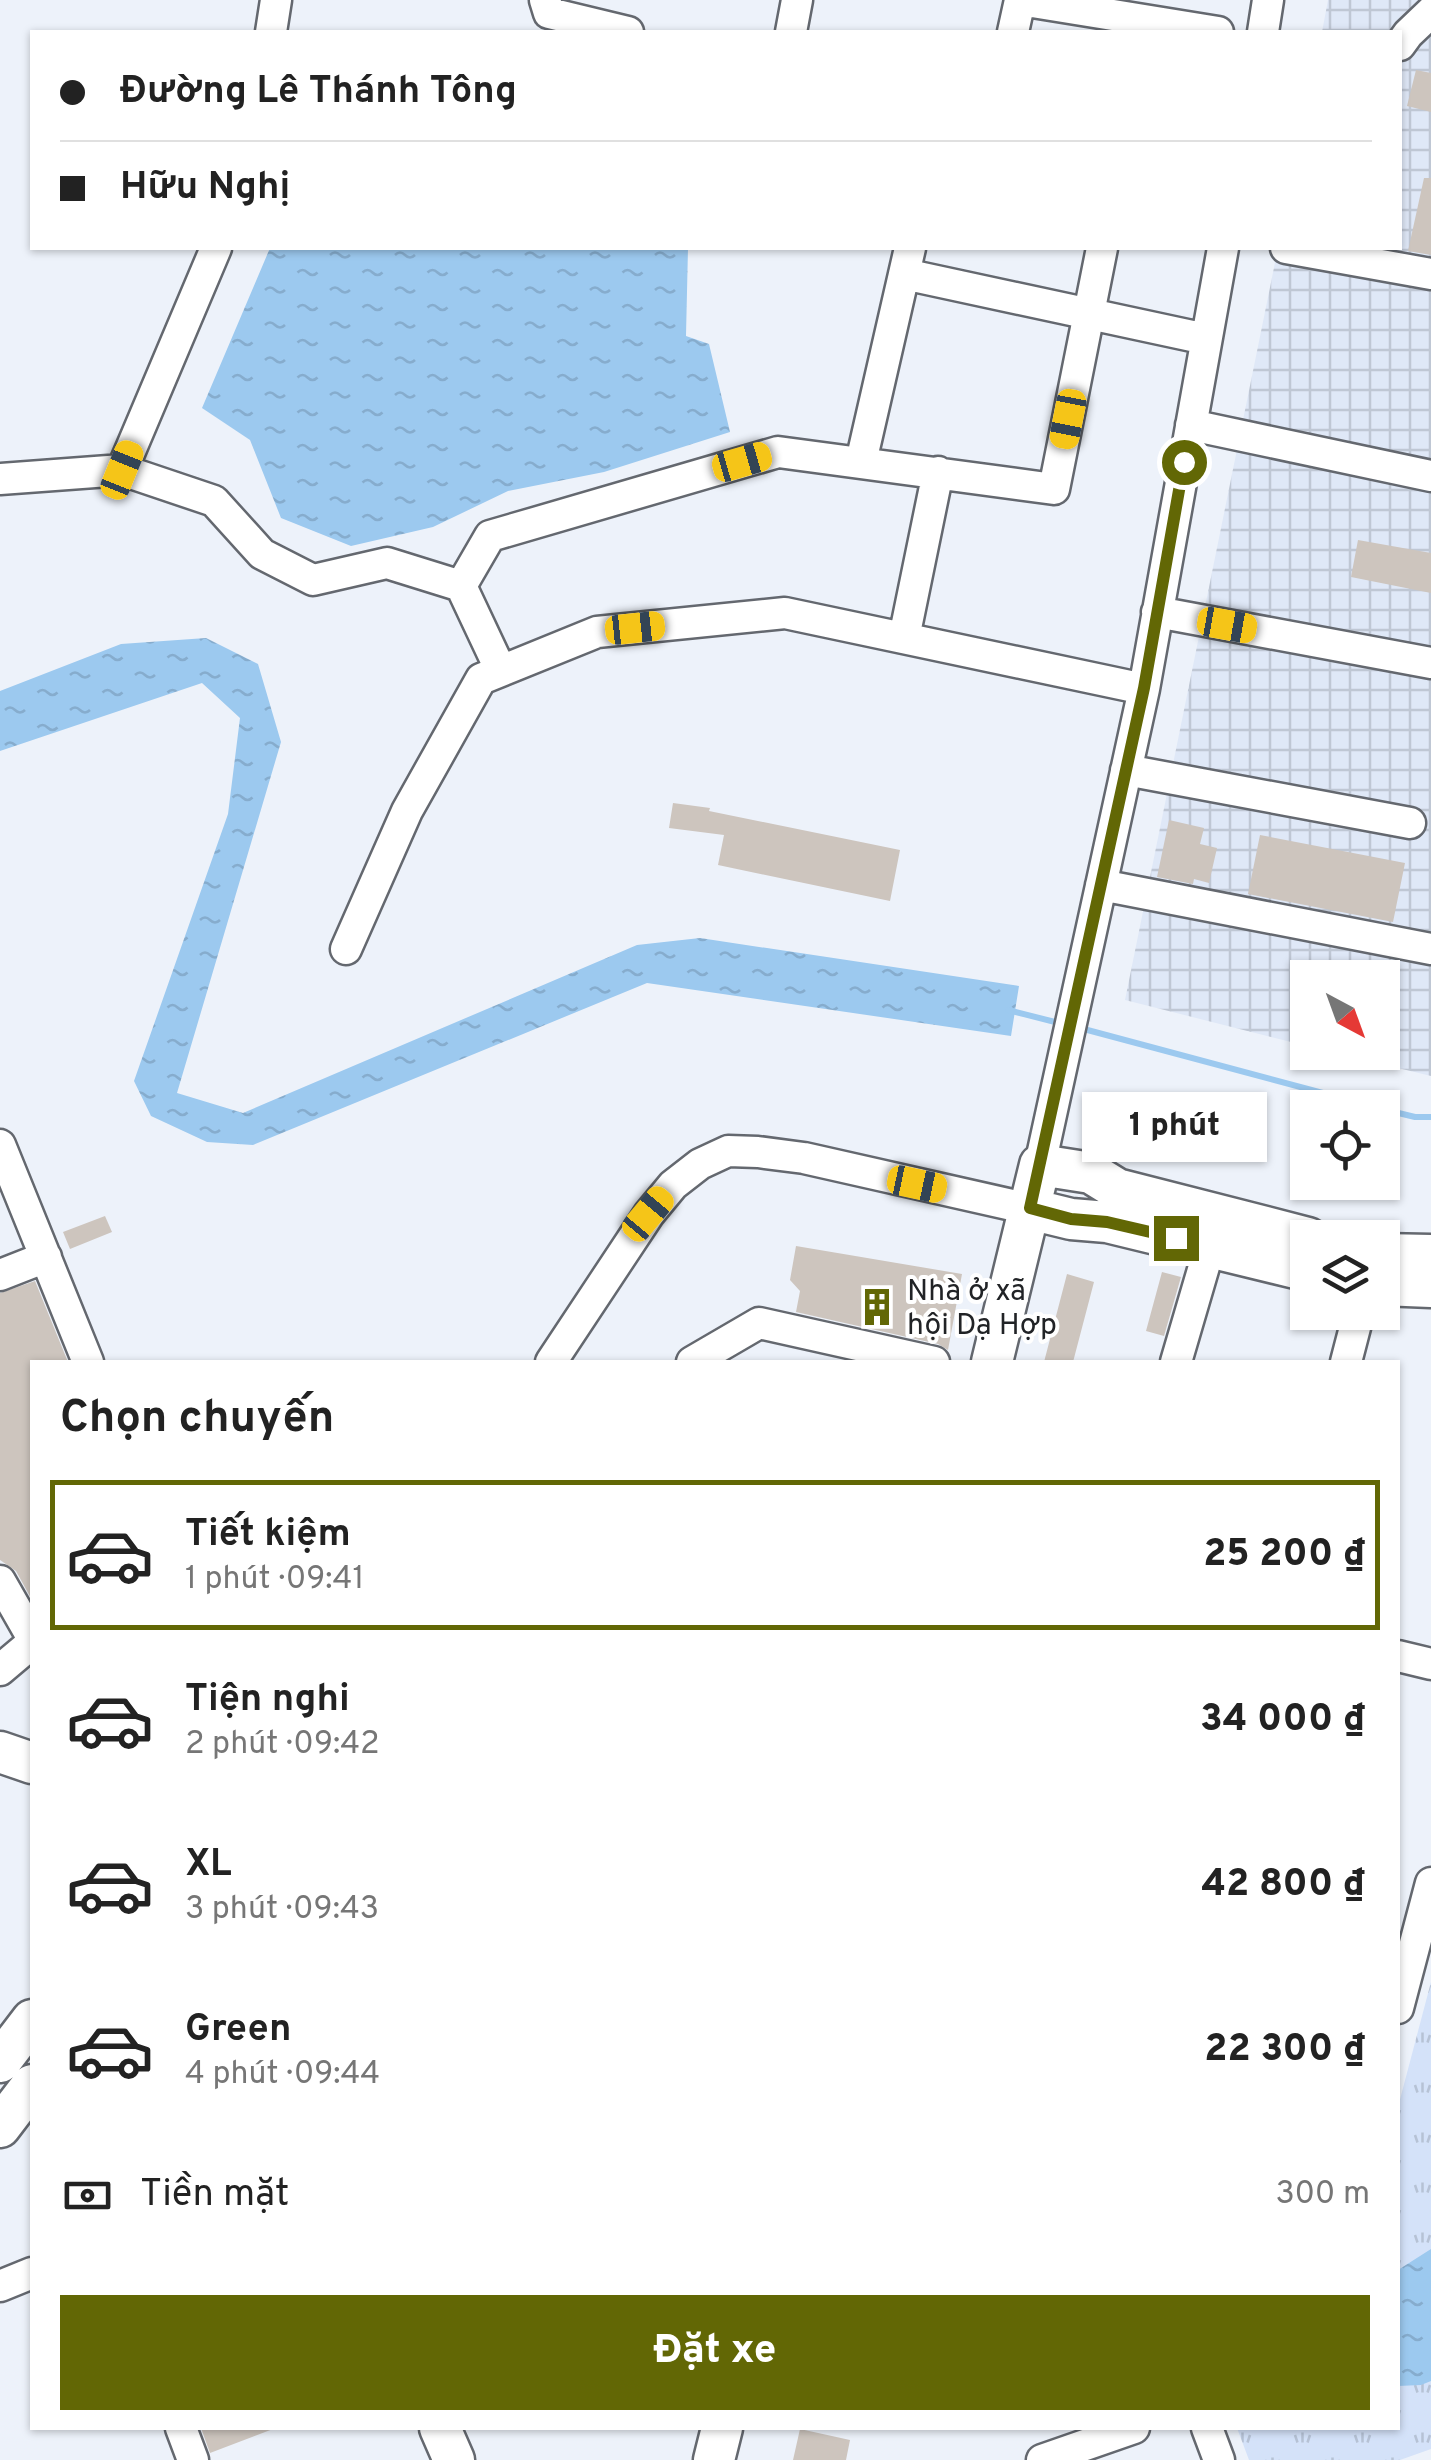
<!DOCTYPE html>
<html lang="vi">
<head>
<meta charset="utf-8">
<style>
  body { margin:0; font-family:Overpass,sans-serif; background:#f2f2f2; color:#222; height:100vh; display:flex; flex-direction:column; font-size:38px; white-space:nowrap }
  * { box-sizing:border-box; margin:0 }
  p { font-size:32px; color:#767676 }
  .icon { flex:none; width:55px; height:55px; fill:none; stroke:currentColor; stroke-width:2; stroke-linecap:round; stroke-linejoin:round }
  .map { position:relative; flex:1; overflow:hidden }
  .drawer { position:absolute; left:30px; top:1360px; width:1370px; height:1070px; display:flex; flex-direction:column; background:#fff; border-radius:0px; box-shadow:0 2px 8px #0004 }
  .drawer>* { flex:none }
  .hud { position:absolute; left:30px; top:30px; width:1372px; height:220px; border-radius:0px; box-shadow:0 2px 8px #0004; display:grid; align-content:center; height:220px; padding:0 30px; background:#fff }
  .needle { width:65px; rotate:139deg }
  .controls { position:absolute; left:1290px; top:960px; display:grid; gap:20px }
  .controls a { display:grid; place-items:center; width:110px; height:110px; border-radius:0px; background:#fff; box-shadow:0 2px 8px #0004; font-size:50px }
  .end { position:absolute; width:45px; height:45px; margin:-22px; border:12px solid #626705; background:#fff; box-shadow:0 0 0 5px #fff }
  .from { border-radius:50% }
  .bubble { position:absolute; height:70px; border-radius:0px; background:#fff; box-shadow:0 2px 8px #0004; font-size:32px; font-weight:800; line-height:70px; text-align:center }
  .car { position:absolute; width:30px; height:60px; margin:-30px -15px; border-radius:12px; box-shadow:0 0 8px 2px #0007; background:linear-gradient(#f5c518 24%,#345 0 40%,#f5c518 0 76%,#345 0 86%,#f5c518 0) }
  .hud b { display:flex; align-items:center; gap:35px; height:95px; font-size:38px }
  .hud b+b { border-top:2px solid #e0e0e0 }
  .hud i { width:25px; height:25px; background:#222 }
  ul { padding:0; list-style:none }
  li { display:flex; align-items:center; gap:30px; height:150px; margin:0 20px 15px; padding:0 10px; border:5px solid transparent; border-radius:0px }
  li div { flex:1 }
  li b { display:block; font-size:38px }
  li em { font-style:normal; font-weight:800 }
  li.active { border-color:#626705 }
  li>.icon { width:90px; height:90px; stroke-width:1.5 }
  h2 { padding:0 30px; font-size:45px; line-height:120px }
  .pay { display:flex; align-items:center; gap:25px; height:110px; padding:0 30px; font-size:38px }
  .pay p { margin-inline-start:auto }
  .primary-button { display:flex; gap:20px; margin-top:auto; padding:20px 30px }
  .primary-button a { flex:1; height:115px; border-radius:0px; background:#626705; color:#fff; font-size:40px; font-weight:800; line-height:115px; text-align:center }
  .map>svg:first-child { display:block }
  .industrial { fill:url(#industrial-grid) }
  .park { fill:url(#park-tufts) }
  .water { fill:url(#water-ripples) }
  .lines { fill:none; stroke-linecap:round; stroke-linejoin:round }
  .stream { stroke:#9cc9ef; stroke-width:6 }
  .building { fill:#cdc5be }
  .minor-casing { stroke:#64686f; stroke-width:35 }
  .major-casing { stroke:#64686f; stroke-width:45 }
  .minor { stroke:#fff; stroke-width:30 }
  .major { stroke:#fff; stroke-width:40 }
  .route { stroke:#626705; stroke-width:12 }
  .labels { text-anchor:middle; stroke-width:8; stroke-linejoin:round; paint-order:stroke }
  .poi-label { font-size:30px; fill:#212326; stroke:#fff; text-anchor:start }
</style>
</head>
<body>
<div class="map">
<svg width="1431" height="2460" viewBox="0 0 1431 2460">
  <defs>
    <pattern id="industrial-grid" width="8" height="8" patternUnits="userSpaceOnUse" patternTransform="scale(2.5)"><rect width="8" height="8" fill="#dfe8f7"/><path d="M0 4h8M4 0v8" fill="none" stroke="#bfc7d4"/></pattern>
    <pattern id="park-tufts" width="24" height="20" patternUnits="userSpaceOnUse" patternTransform="scale(2.5)"><rect width="24" height="20" fill="#d4e2f9"/><path d="M3 7l-1-3M5 7V3M7 7l1-3M15 17l-1-3M17 17v-4M19 17l1-3" fill="none" stroke="#b6c2d5"/></pattern>
    <pattern id="water-ripples" width="26" height="14" patternUnits="userSpaceOnUse" patternTransform="scale(2.5)"><rect width="26" height="14" fill="#9cc9ef"/><path d="M2 4q2-2 4 0t4 0M15 11q2-2 4 0t4 0" fill="none" stroke="#86accd"/></pattern>
  </defs>
  <rect width="100%" height="100%" fill="#edf2fa"/>
  <path class="industrial" d="M1328,0H1431V1076L1336,1053L1382,1052V978H1308L1307,1046L1125,1000L1278,248H1400V32H1322Z"/>
  <path class="park" d="M1431,1982V2449L1400,2460H1249L1237,2428H1398V2107Z"/>
  <path class="water" d="M270,248H688L686,336L709,344L730,432L604,472L508,491L433,527L351,546L281,518L250,440L202,408Z
    M206,638L258,664L281,742L177,1093L243,1113L637,945L700,938L1019,986L1011,1036L647,983L253,1145L207,1142L151,1116L134,1081L228,814L240,718L202,683L0,751V691L121,644Z
    M1431,2249V2381L1421,2385L1398,2386V2270Z"/>
  <g class="lines">
    <path class="stream" d="M1008,1010L1063,1024
      M1080,1028L1379,1108
      M1382,1109L1415,1117H1431"/>
  </g>
  <path class="building" d="M1416,70L1431,73V112L1407,106Z
    M1424,178H1431V255L1408,251Z
    M1358,540L1431,553V593L1351,577Z
    M673,803L710,808L709,811L900,850L890,901L718,865L724,835L669,828Z
    M1169,820L1204,828L1200,844L1217,848L1209,883L1194,879L1193,884L1157,877Z
    M1260,835L1405,863L1393,922L1248,894Z
    M105,1216L112,1232L70,1249L63,1232Z
    M796,1246L962,1274L948,1350L938,1344L796,1312L800,1291L790,1280Z
    M1162,1272L1181,1277L1164,1336L1146,1331Z
    M1067,1274L1094,1282L1073,1362H1044Z
    M35,1281L68,1362H32V1600L16,1571L0,1560V1293Z
    M201,2428H273V2429L210,2453Z
    M800,2429L850,2440L846,2460H793Z"/>
  <g class="lines">
    <g class="minor-casing">
      <path id="minor" d="M545,0L549,13L628,32
        M1020,0L1218,32
        M271,32L276,0
        M791,32L797,0
        M1013,32L1020,0
        M1263,32L1268,0
        M1400,45L1408,34L1431,12
        M1286,248L1431,274
        M904,274L1206,339
        M1191,425L1431,476
        M861,462L910,248
        M122,470L214,501L262,554L313,580L387,563L461,586L501,671
        M0,479L122,470L216,248
        M461,586L490,536L778,452L1054,489L1102,248
        M1157,612L1431,663
        M904,638L938,472
        M1126,770L1410,823
        M1101,885L1431,949
        M346,949L407,811L481,679L597,632L785,613L1144,689
        M0,1145L88,1362
        M1040,1165L1144,689L1223,248
        M0,1275L46,1257
        M551,1362L649,1214L673,1185L700,1164L728,1151L758,1152L804,1158L1030,1209
        M692,1362L759,1323L934,1362
        M1176,1362L1210,1246
        M1346,1362L1359,1312
        M0,1581L32,1637
        M1398,1656L1431,1664
        M0,1670L32,1643
        M1398,2008L1431,1883
        M0,2286L32,2273
        M181,2428L193,2460
        M1207,2428L1219,2460
        M1042,2460L1134,2428"/>
    </g>
    <g class="major-casing">
      <path id="major" d="M1030,1209L1071,1219L1107,1222L1308,1271
        M1382,1254L1431,1255
        M1382,1285L1431,1287
        M992,1362L1040,1165L1091,1173L1117,1189L1308,1238
        M0,1752L32,1763
        M0,2062L32,2020
        M0,2127L32,2085
        M440,2428L454,2460
        M714,2460L722,2428"/>
    </g>
    <use href="#minor" class="minor"/>
    <use href="#major" class="major"/>
  </g>
  <g class="lines">
    <path class="route" d="M1176,1238L1107,1222L1071,1219L1030,1208L1144,688L1184,462"/>
  </g>
  <defs>
    <g id="building-bare" transform="scale(3)"><path d="M-4-6H4V6H1V3H-1V6H-4ZM-2.5-4.3h1.7v1.8h-1.7ZM.8-4.3h1.7v1.8H.8ZM-2.5-1h1.7V.8h-1.7ZM.8-1h1.7V.8H.8Z" fill="#626705" stroke="#fff" stroke-width="2.5" paint-order="stroke"/></g>
  </defs>
  <g fill-rule="evenodd">
    <use href="#building-bare" x="877" y="1307"/>
  </g>
  <g class="labels">
    <g class="poi-label">
      <text x="907" y="1300">Nhà ở xã<tspan x="907" dy="34">hội Dạ Hợp</tspan></text>
    </g>
  </g>
</svg>
<div class="controls">
<a><svg class="needle" viewBox="-14 -14 28 28"><path d="M0-13l5 13h-10z" fill="#e53935"/><path d="M0 13l5-13h-10z" fill="#767676"/></svg></a>
<a><svg class="icon" aria-label="locate" viewBox="0 0 24 24"><circle cx="12" cy="12" r="6"/><path d="M12 2v4M12 18v4M2 12h4M18 12h4"/></svg></a>
<a><svg class="icon" aria-label="layers" viewBox="0 0 24 24"><path d="M12 4l9 5-9 5-9-5zM3 14l9 5 9-5"/></svg></a>
</div>
<i class="end from" style="left:1184px;top:462px"></i>
<i class="end" style="left:1176px;top:1238px"></i>
<div class="bubble" style="left:1082px;top:1092px;width:185px">1 phút</div>
<i class="car" style="left:1068px;top:419px;rotate:191deg"></i>
<i class="car" style="left:742px;top:462px;rotate:74deg"></i>
<i class="car" style="left:122px;top:470px;rotate:22deg"></i>
<i class="car" style="left:1227px;top:625px;rotate:100deg"></i>
<i class="car" style="left:635px;top:628px;rotate:84deg"></i>
<i class="car" style="left:917px;top:1184px;rotate:102deg"></i>
<i class="car" style="left:648px;top:1214px;rotate:40deg"></i>
<div class="hud">
<b><i class="from"></i>Đường Lê Thánh Tông</b>
<b><i></i>Hữu Nghị</b>
</div>
<section class="drawer">
<h2>Chọn chuyến</h2>
<ul>
<li class="active"><svg class="icon" aria-label="car" viewBox="0 0 24 24"><path d="M5 17H2v-5l4-1 3-4h7l3 4 3 1v5h-3M9 17h6M6 11h13"/><circle cx="7" cy="17" r="2"/><circle cx="17" cy="17" r="2"/></svg><div><b>Tiết kiệm</b><p>1 phút · 09:41</p></div><em>25 200 ₫</em></li>
<li><svg class="icon" aria-label="car" viewBox="0 0 24 24"><path d="M5 17H2v-5l4-1 3-4h7l3 4 3 1v5h-3M9 17h6M6 11h13"/><circle cx="7" cy="17" r="2"/><circle cx="17" cy="17" r="2"/></svg><div><b>Tiện nghi</b><p>2 phút · 09:42</p></div><em>34 000 ₫</em></li>
<li><svg class="icon" aria-label="car" viewBox="0 0 24 24"><path d="M5 17H2v-5l4-1 3-4h7l3 4 3 1v5h-3M9 17h6M6 11h13"/><circle cx="7" cy="17" r="2"/><circle cx="17" cy="17" r="2"/></svg><div><b>XL</b><p>3 phút · 09:43</p></div><em>42 800 ₫</em></li>
<li><svg class="icon" aria-label="car" viewBox="0 0 24 24"><path d="M5 17H2v-5l4-1 3-4h7l3 4 3 1v5h-3M9 17h6M6 11h13"/><circle cx="7" cy="17" r="2"/><circle cx="17" cy="17" r="2"/></svg><div><b>Green</b><p>4 phút · 09:44</p></div><em>22 300 ₫</em></li>
</ul>
<div class="pay"><svg class="icon" aria-label="cash" viewBox="0 0 24 24"><path d="M3 7h18v10H3z"/><circle cx="12" cy="12" r="2"/></svg>Tiền mặt<p>300 m</p></div>
<div class="primary-button"><a>Đặt xe</a></div>
</section>
</div>
</body>
</html>
